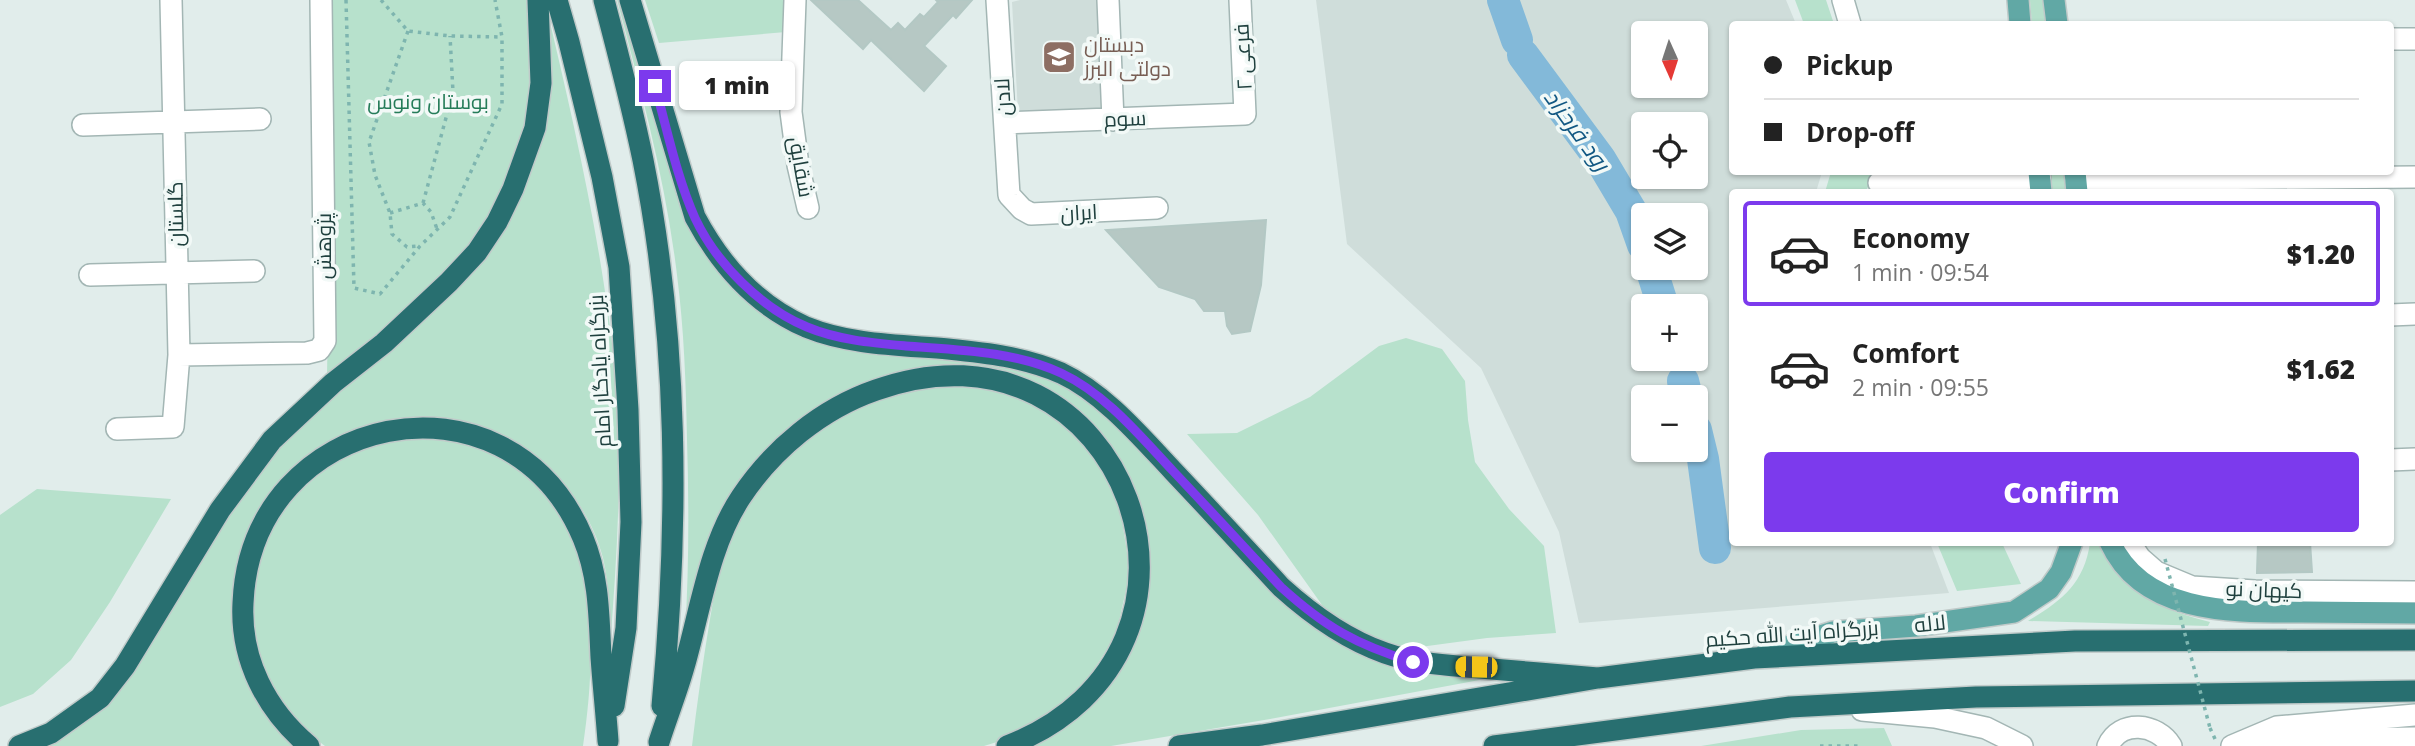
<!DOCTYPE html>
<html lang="en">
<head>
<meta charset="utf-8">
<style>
  body { margin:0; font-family:"Open Sans",Cairo,sans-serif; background:#f6f6f6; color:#222; height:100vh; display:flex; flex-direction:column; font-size:26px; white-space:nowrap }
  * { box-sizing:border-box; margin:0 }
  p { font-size:23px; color:#767676 }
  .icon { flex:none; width:38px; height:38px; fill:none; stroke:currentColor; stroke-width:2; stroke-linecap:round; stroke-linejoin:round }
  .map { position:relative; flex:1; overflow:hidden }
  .details { position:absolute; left:1729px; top:189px; width:665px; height:357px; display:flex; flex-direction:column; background:#fff; border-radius:7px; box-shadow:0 2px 5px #0004 }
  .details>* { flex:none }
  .banner { position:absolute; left:1729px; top:21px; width:665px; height:154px; border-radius:7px; box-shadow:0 2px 5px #0004; display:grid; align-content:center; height:154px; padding:0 35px; background:#fff }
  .needle { width:46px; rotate:177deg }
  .tools { position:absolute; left:1631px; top:21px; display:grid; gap:14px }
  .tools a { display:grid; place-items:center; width:77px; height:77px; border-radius:7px; background:#fff; box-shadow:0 2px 5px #0004; font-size:35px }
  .end { position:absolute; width:32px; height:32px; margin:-16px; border:9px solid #7c3aed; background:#fff; box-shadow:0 0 0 4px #fff }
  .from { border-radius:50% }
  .bubble { position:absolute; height:49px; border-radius:7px; background:#fff; box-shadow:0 2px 5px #0004; font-size:23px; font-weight:800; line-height:49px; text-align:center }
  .car { position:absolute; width:21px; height:42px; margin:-21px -10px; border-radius:9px; box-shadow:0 0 5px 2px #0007; background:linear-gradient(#f5c518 24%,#345 0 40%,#f5c518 0 76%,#345 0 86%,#f5c518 0) }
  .banner b { display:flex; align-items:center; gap:24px; height:66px; font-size:26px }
  .banner b+b { border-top:2px solid #e0e0e0 }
  .banner i { width:18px; height:18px; background:#222 }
  ul { padding:12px 0 0; list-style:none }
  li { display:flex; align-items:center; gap:21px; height:105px; margin:0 14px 10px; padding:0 21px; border:4px solid transparent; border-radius:7px }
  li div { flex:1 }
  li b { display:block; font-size:26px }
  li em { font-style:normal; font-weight:800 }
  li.current { border-color:#7c3aed }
  li>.icon { width:63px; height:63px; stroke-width:1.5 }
  .action { display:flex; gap:14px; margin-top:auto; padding:14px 35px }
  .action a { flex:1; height:80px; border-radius:7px; background:#7c3aed; color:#fff; font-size:28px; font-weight:800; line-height:80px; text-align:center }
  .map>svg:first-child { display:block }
  .built { fill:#cfddda; fill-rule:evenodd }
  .green { fill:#b7e1cc }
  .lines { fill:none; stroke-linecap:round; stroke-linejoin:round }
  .river { stroke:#83b9d9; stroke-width:32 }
  .building { fill:#b6c8c4; stroke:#b3c8c4; stroke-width:2 }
  .minor-casing { stroke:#a3b6b4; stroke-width:24 }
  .major-casing { stroke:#c0cac9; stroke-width:24 }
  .highway-casing { stroke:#c0cac9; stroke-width:24 }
  .path { stroke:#7eb5af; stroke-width:3.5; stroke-dasharray:3.5 5; stroke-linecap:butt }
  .minor { stroke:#fff; stroke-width:21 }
  .major { stroke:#61a8a5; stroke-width:21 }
  .highway { stroke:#286f70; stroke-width:21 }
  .path-bridge { stroke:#7eb5af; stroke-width:3.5; stroke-dasharray:3.5 5; stroke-linecap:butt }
  .route { stroke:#7c3aed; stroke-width:9 }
  .labels { text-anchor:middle; stroke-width:7; stroke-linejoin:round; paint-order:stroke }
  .education-label { font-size:21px; fill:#785e54; stroke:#f2f9f7; text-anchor:start }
  .street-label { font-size:21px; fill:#1f403e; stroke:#f2f9f7 }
  .park-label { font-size:21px; fill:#257c59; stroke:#f2f9f7 }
  .water-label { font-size:23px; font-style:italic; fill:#125883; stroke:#f2f9f7 }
</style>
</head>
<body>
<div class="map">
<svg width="2415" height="746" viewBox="0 0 2415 746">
  <rect width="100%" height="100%" fill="#e1edeb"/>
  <path class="built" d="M1020,0H1100L1105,112L1025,115L1018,112L1012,2Z
    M1316,0H1786L1796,24H1732V172H1822L1816,192H1732V542L1930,543L1949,593L1579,623L1559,532L1481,368L1347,244ZM1643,33H1696V86H1643ZM1643,124H1696V177H1643ZM1643,215H1696V268H1643ZM1643,306H1696V359H1643ZM1643,397H1696V450H1643Z"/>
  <path class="green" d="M325,0H528L534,38L530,116L500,200L458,261L388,328L327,377L330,196Z
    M617,0H623L701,244C717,270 735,290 758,309L1017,368L1062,383L1108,417L1290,606L1443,674L1485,679L1270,719L1111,746H1031C1059,729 1084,712 1106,688C1132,657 1146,615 1148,576C1152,522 1135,475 1101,434C1027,349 902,348 812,410C796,421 782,435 768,448L685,635C689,569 689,505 687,439C686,384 684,329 677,275C666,182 641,90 617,0Z
    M645,0H787L786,32L659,43Z
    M1795,0H1826L1834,24H1804Z
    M2030,0H2045L2047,24H2032Z
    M545,1C573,120 601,239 614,361C624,457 617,553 610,648C609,618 610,587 603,558C591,512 560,471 519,446C345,342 156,540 263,711C272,724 284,735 295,746H45L101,711L115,696L222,523L275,449L497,240C525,191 552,134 551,76C551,51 547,26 545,1Z
    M1831,172H1877L1865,192H1825Z
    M2048,172H2064L2066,192H2051Z
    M1406,338L1442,349L1465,381L1468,420L1475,462L1509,509L1544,546L1556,633L1487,638L1405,649L1364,633L1327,612L1258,515L1187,434L1237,433L1310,397L1379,346Z
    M955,386L1003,392L1049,412L1094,451L1118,495L1130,572L1116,635L1086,682L1065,703L1000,741L984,746H692C697,703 703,661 710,619C714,598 716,575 723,556C753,478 821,406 907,391C922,388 939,387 955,386Z
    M401,439C417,439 435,437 450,440C599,471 601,624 583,746H325C235,680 228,548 315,478C323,472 331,463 340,458C359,448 381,443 401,439Z
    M37,489L171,499L110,602L71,660L33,694L0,707V515Z
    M2099,542C2104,552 2109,562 2116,571C2139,601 2175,613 2210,622L2208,626L2028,621C2061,601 2084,584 2090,543Z
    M1937,543H2002L2021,584L1957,591Z
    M1884,728L1892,746H1701L1801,730Z"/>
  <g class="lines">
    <path class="river" d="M1503,0L1517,40
      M1523,55L1600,159L1631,211L1643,245
      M1651,268L1663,306
      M1683,381L1687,397
      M1696,430L1703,459L1715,548"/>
  </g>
  <path class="building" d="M811,0H858L891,30L898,23L905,30L920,14L924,17L938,2L936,0H972L956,18L953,15L924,46L946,66L924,91L871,40L863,49Z
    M1266,220L1261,285L1250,331L1232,334L1227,326L1225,311H1204L1195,299L1159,287L1106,230Z
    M2258,542H2310L2312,572L2257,573Z"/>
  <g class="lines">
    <g class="minor-casing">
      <path id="minor" d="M795,0L791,112L798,165L808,208
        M997,0L1009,195L1022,209L1031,214L1157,208
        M1108,0L1113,120
        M1843,0L1850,24
        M2390,39H2415
        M1005,123L1245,114L1240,0
        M83,125L260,119
        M2076,180L2415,177
        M1879,183L2040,178
        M90,275L254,271
        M2390,315L2415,314
        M179,355L307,353L319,350L325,341L321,0
        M117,429L173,427L179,355L171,0
        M2390,460L2415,459
        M2129,542L2140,558L2156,572L2192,587L2255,591L2415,592
        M1862,710L1935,717L1986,728L2022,746
        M2108,746C2120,719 2157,723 2171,746
        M2232,746L2277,727L2415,715
        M2268,746L2301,740L2415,738"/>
    </g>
    <g class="major-casing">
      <path id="major" d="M2018,0L2020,24
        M2054,0L2057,24
        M2039,172L2041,192
        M2075,172L2077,192
        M2110,542C2143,615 2234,612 2301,612C2339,612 2377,613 2415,613
        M1765,654L1833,632L1916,626L2014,612L2049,589L2061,572L2072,542"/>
    </g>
    <g class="highway-casing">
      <path id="highway" d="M557,0L569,42L602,177L619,267L628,410L631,522L626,628L614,706
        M604,0C618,53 632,106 643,160C679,340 679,524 662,706
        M630,0L695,217C720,264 756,305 806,327C850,345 901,345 948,349C987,353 1024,357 1061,373C1104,393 1141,437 1173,471C1209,509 1245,548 1281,587C1312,615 1345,639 1385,653C1416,664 1447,665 1480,668C1519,671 1559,675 1598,678
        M659,742C667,717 677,692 684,667C700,612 709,545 741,497C773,449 821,409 876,390C1125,301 1253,651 1007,746
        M19,746L51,733L100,698L125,666L220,510L272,440L333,383L384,343L449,282L477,252L497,222L513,189L535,128L541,83L538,0
        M309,746C266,710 240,659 243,603C251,411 508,359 583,538C599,576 599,616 601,657C603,685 606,713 608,741
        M1179,746L1262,735L1598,678L1754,658L2075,641L2415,640
        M1494,746L1790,707L1976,697L2415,691"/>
    </g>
    <path class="path" d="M346,0L354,288L380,294L420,246L450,217L502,104V37L495,0
      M381,0L408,31L450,36L502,37
      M408,31L369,142L375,175L390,213L392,234L407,247L420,246
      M423,203L453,92L450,36
      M390,213L423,203L431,212L437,229
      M2210,728L2216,741
      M1820,746H1862"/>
    <use href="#minor" class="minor"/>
    <use href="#major" class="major"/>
    <use href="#highway" class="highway"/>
    <path class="path-bridge" d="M2165,559L2210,728"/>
  </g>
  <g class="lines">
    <path class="route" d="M655,86C667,129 677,178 695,218C716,263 761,308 807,327C838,340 873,343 906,346C958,350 1013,351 1061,373C1106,394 1140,436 1173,471C1209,509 1245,548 1281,587C1325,627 1357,645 1413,662"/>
  </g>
  <defs>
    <g id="school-square" transform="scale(1.75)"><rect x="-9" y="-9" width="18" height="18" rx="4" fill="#8d6e63" stroke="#f2f9f7"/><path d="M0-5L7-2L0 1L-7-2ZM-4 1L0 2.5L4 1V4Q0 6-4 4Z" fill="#fff"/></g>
  </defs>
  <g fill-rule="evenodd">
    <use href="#school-square" x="1059" y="57"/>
  </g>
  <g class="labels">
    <g class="education-label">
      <text x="1084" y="52">دبستان<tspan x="1084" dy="24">دولتی البرز</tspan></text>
    </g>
    <g class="street-label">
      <text transform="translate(1243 57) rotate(-93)" y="7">فرعی ۲</text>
      <text transform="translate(1003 97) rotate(-93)" y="7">لادن</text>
      <text transform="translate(1125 119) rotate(-2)" y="7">سوم</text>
      <text transform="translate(801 167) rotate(80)" y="7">شقایق</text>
      <text transform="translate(1079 213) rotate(-3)" y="7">ایران</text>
      <text transform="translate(176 214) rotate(-91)" y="7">گلستان</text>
      <text transform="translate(324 246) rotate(-90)" y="7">پژوهش</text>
      <text transform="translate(600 371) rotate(-93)" y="7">بزرگراه یادگار امام</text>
      <text transform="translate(2264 590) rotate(2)" y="7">کیهان نو</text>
      <text transform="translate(1930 624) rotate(-6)" y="7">لاله</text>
      <text transform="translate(1792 634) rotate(-4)" y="7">بزرگراه آیت الله حکیم</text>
    </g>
    <g class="park-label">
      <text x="428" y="109">بوستان ونوس</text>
    </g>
    <g class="water-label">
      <text transform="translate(1577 130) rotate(54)" y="8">رود فرحزاد</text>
    </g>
  </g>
</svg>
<div class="tools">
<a><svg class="needle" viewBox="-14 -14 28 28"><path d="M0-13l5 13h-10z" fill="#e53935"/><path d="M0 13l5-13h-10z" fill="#767676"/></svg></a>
<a><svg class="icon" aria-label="locate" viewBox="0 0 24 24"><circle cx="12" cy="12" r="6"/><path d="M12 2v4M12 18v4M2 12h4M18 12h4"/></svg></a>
<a><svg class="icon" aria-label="layers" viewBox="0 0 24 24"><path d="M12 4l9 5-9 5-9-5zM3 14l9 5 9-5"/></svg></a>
<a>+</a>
<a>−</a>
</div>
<i class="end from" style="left:1413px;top:662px"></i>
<i class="end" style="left:655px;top:86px"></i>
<div class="bubble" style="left:679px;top:61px;width:116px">1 min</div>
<i class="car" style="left:1476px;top:667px;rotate:271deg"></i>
<div class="banner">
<b><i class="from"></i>Pickup</b>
<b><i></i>Drop-off</b>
</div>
<section class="details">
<ul>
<li class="current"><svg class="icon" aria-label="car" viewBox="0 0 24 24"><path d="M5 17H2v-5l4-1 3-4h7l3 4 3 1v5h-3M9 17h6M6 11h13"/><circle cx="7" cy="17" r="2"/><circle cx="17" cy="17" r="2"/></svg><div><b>Economy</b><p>1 min · 09:54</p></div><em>$1.20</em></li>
<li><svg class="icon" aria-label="car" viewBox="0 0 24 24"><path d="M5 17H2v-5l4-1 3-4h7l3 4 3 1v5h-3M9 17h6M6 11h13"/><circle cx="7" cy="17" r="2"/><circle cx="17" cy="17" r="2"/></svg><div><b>Comfort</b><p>2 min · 09:55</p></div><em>$1.62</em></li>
</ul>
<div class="action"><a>Confirm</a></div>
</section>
</div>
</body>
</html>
